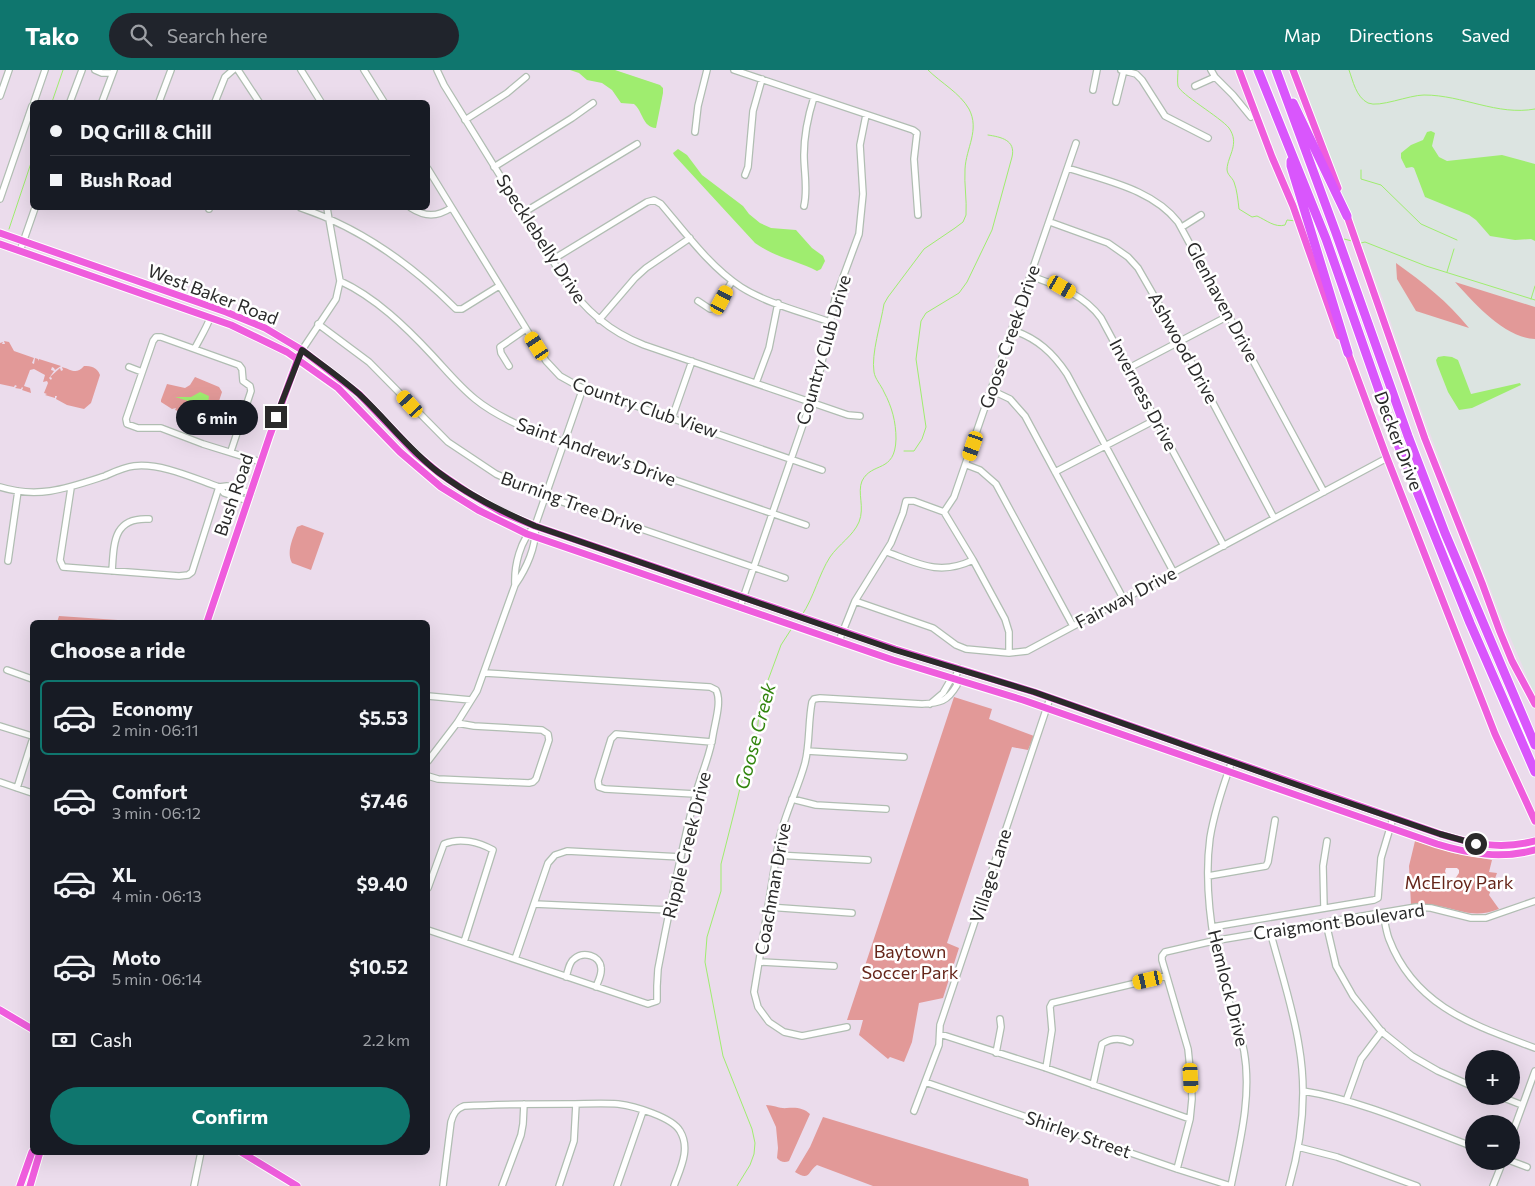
<!DOCTYPE html>
<html lang="en">
<head>
<meta charset="utf-8">
<style>
  body { margin:0; font-family:Commissioner,sans-serif; background:#20242c; color:#f1f3f6; height:100vh; display:flex; flex-direction:column; font-size:19px; white-space:nowrap }
  * { box-sizing:border-box; margin:0 }
  p { font-size:16px; color:#9ea1a6 }
  .icon { flex:none; width:28px; height:28px; fill:none; stroke:currentColor; stroke-width:2; stroke-linecap:round; stroke-linejoin:round }
  .map { position:relative; flex:1; overflow:hidden }
  .panel { position:absolute; left:30px; top:550px; width:400px; height:535px; display:flex; flex-direction:column; background:#171b24; border-radius:8px; box-shadow:0 5px 20px #0002 }
  .panel>* { flex:none }
  .top-card { position:absolute; left:30px; top:30px; width:400px; height:110px; border-radius:8px; box-shadow:0 5px 20px #0002; display:grid; align-content:center; height:110px; padding:0 20px; background:#171b24 }
  .controls { position:absolute; left:1465px; top:980px; display:grid; gap:10px }
  .controls a { display:grid; place-items:center; width:55px; height:55px; border-radius:50%; background:#171b24; box-shadow:0 5px 20px #0002; font-size:25px }
  .end { position:absolute; width:22px; height:22px; margin:-11px; border:6px solid #2a2a2a; background:#fff; box-shadow:0 0 0 2px #fff }
  .from { border-radius:50% }
  .bubble { position:absolute; height:35px; border-radius:18px; background:#171b24; box-shadow:0 5px 20px #0002; font-size:16px; font-weight:700; line-height:35px; text-align:center }
  .car { position:absolute; width:15px; height:30px; margin:-15px -8px; border-radius:6px; box-shadow:0 0 4px 1px #0007; background:linear-gradient(#f5c518 24%,#345 0 40%,#f5c518 0 76%,#345 0 86%,#f5c518 0) }
  .top-card b { display:flex; align-items:center; gap:18px; height:48px; font-size:19px }
  .top-card b+b { border-top:1px solid #363941 }
  .top-card i { width:12px; height:12px; background:#f1f3f6 }
  ul { padding:0; list-style:none }
  li { display:flex; align-items:center; gap:15px; height:75px; margin:0 10px 8px; padding:0 10px; border:2px solid transparent; border-radius:8px }
  li div { flex:1 }
  li b { display:block; font-size:19px }
  li em { font-style:normal; font-weight:700 }
  li.current { border-color:#0f766e }
  li>.icon { width:45px; height:45px; stroke-width:1.5 }
  h2 { padding:0 20px; font-size:22px; line-height:60px }
  .pay { display:flex; align-items:center; gap:12px; height:55px; padding:0 20px; font-size:19px }
  .pay p { margin-inline-start:auto }
  .cta { display:flex; gap:10px; margin-top:auto; padding:10px 20px }
  .cta a { flex:1; height:58px; border-radius:30px; background:#0f766e; color:#fff; font-size:20px; font-weight:700; line-height:58px; text-align:center }
  header { display:flex; align-items:center; gap:30px; box-sizing:border-box; height:70px; padding:0 25px; background:#0f766e; color:#fff }
  header strong { font-size:24px }
  nav { display:flex; gap:28px; margin-inline-start:auto; font-size:18px }
  .search { width:350px; height:45px; background:#20242c; display:flex; align-items:center; gap:12px; box-sizing:border-box; padding:0 18px; border-radius:28px; color:#9ea1a6; font-size:19px }
  .map>svg:first-child { display:block }
  .industrial { fill:#dce4e1 }
  .green { fill:#e29998 }
  .plaza { fill:#f4e9f4 }
  .water { fill:#9fed6f }
  .lines { fill:none; stroke-linecap:round; stroke-linejoin:round }
  .stream { stroke:#9fed6f; stroke-width:1 }
  .minor-casing { stroke:#b0bdb2; stroke-width:8 }
  .major-casing { stroke:#fff; stroke-width:9 }
  .highway-casing { stroke:#fff; stroke-width:11 }
  .minor { stroke:#fff; stroke-width:5.5 }
  .major { stroke:#ef5ddd; stroke-width:7 }
  .highway { stroke:#d956fc; stroke-width:9 }
  .route { stroke:#2a2a2a; stroke-width:6 }
  .labels { text-anchor:middle; stroke-width:5; stroke-linejoin:round; paint-order:stroke }
  .street-label { font-size:18px; fill:#2a2a2a; stroke:#fff }
  .park-label { font-size:18px; fill:#66261a; stroke:#fff }
  .water-label { font-size:19px; font-style:italic; fill:#32850e; stroke:#fff }
</style>
</head>
<body>
<header>
<strong>Tako</strong>
<div class="search"><svg class="icon" aria-label="search" viewBox="0 0 24 24"><circle cx="10" cy="10" r="6"/><path d="M15 15l6 6"/></svg>Search here</div>
<nav><a>Map</a><a>Directions</a><a>Saved</a></nav>
</header>
<div class="map">
<svg width="1535" height="1116" viewBox="0 0 1535 1116">
  <rect width="100%" height="100%" fill="#ebdcec"/>
  <path class="industrial" d="M1297,0H1535V625L1501,546L1445,403L1413,318L1383,229L1348,141Z"/>
  <path class="green" d="M1396,193C1424,213 1447,231 1469,258L1416,241L1397,209Z
    M1455,212L1535,237V269C1505,268 1474,233 1455,212Z
    M4,271L9,272L14,281L34,288L32,293L34,294L35,288L38,289V291L39,289L61,296L55,300L54,298L52,297L51,300L54,301L47,311L49,308L51,310L52,308L50,307L60,298L61,301L63,300L62,297C72,300 76,305 84,296C91,296 97,297 100,305L91,333L84,339L67,335L56,329L57,326H55V328L45,325L47,324L44,323L48,313L47,311L43,312L45,305L34,299L30,300L24,316L30,318L31,323L22,320L23,318L22,317L21,319L15,318L17,316L15,315L14,317L0,314V273L3,272L2,274H5Z
    M195,307L219,317L222,322L212,352L208,350L207,348L206,350L200,346H193L194,344L192,343L189,345V343L187,344L175,340L176,338L172,339L161,332V330L167,314L185,318L190,315Z
    M302,455L324,463L311,500L292,493C286,482 293,468 297,457Z
    M59,546L147,552H57Z
    M954,627L992,639L989,649L1034,666L1028,680L1012,677L947,873L959,878L943,928L919,933L912,972L904,992L890,987L888,989L859,965L863,950H847Z
    M1415,771L1453,783L1492,790L1489,802L1497,803L1489,825L1499,839C1474,849 1461,840 1438,836C1429,834 1420,835 1411,835L1409,796Z
    M766,1035C773,1035 781,1039 787,1038C796,1037 804,1038 810,1044L789,1091C785,1093 780,1092 777,1088L778,1078L776,1057Z
    M823,1047L1028,1109L1029,1116H873L817,1095C808,1101 810,1112 795,1102L810,1077Z"/>
  <path class="plaza" d="M1446,798H1457L1459,800V803L1453,812H1450L1448,810L1445,801Z"/>
  <path class="water" d="M570,0H615L660,15L663,18V23L656,58C642,57 643,41 634,34L621,33L612,20L602,13L587,10L579,3Z
    M1431,61L1435,63L1432,76L1439,87L1447,91L1502,85L1535,94V171L1531,169L1515,170L1490,166L1476,150L1469,145L1425,127L1414,98L1412,97L1406,98L1401,88V83L1411,75L1423,70L1427,62Z
    M678,79L687,85L702,105L743,136L749,144L760,153L771,158L796,160L812,178L823,186L825,191L821,199L817,201C796,190 776,188 755,173L674,85L673,83Z
    M1444,286L1452,287L1458,290L1471,324L1520,313L1521,315L1472,338L1459,340L1448,322L1437,294L1436,290L1438,287Z
    M200,322L209,326L208,334L205,336L175,327H191Z"/>
  <g class="lines">
    <path class="stream" d="M1178,0C1178,5 1177,11 1178,16C1180,24 1220,47 1229,58C1240,74 1228,85 1227,99C1227,105 1232,107 1234,112C1237,120 1238,130 1239,139L1252,147L1257,146C1266,150 1275,158 1285,155L1287,150L1296,151
      M1349,0C1353,11 1356,27 1368,33C1379,38 1409,25 1424,25C1463,25 1497,46 1535,39
      M52,32L63,0
      M1361,100V109L1381,115L1421,154L1457,170
      M9,159L32,90
      M1344,169L1352,171
      M1361,173L1365,172L1426,196L1535,230
      M1447,202L1454,179
      M1531,229L1535,216
      M904,381H914L922,369L926,357L916,289L921,251L926,243L959,223L967,212L992,160L1012,87C1016,70 1001,67 988,65
      M802,545C814,527 819,504 830,487C839,474 853,466 859,452C865,437 857,423 862,411C872,391 895,404 896,369C896,352 892,337 884,322C881,315 875,309 874,302C871,284 881,253 884,234L888,227L924,179L955,158L963,152L966,145C967,130 964,114 965,99C966,78 980,60 969,39C960,23 941,13 928,0
      M737,1116L750,1095L754,1084L755,1073L752,1059L723,986L705,892L707,867L721,821V794L735,739L741,714L756,674L760,632L781,575L792,558"/>
    <g class="minor-casing">
      <path id="minor" d="M95,0L102,3H112
        M238,0L259,32
        M301,0L321,32
        M364,0L384,32
        M437,0L444,15L564,209C584,240 610,262 644,275L848,345L860,346
        M734,0L913,60L917,63L914,89L918,145
        M1121,0L1136,4L1142,10L1165,46L1208,68
        M1211,0L1215,7L1233,25L1251,47
        M1195,16L1215,7
        M1093,20L1097,0
        M0,26L9,0
        M34,32L45,0
        M70,32L82,0
        M102,32L114,0
        M159,32L171,0
        M215,32L225,7L233,0
        M1116,32L1124,0
        M465,50L507,23L526,7
        M695,62L698,36L707,0
        M494,97L572,48L593,33
        M1068,98C1106,111 1152,119 1178,152L1324,422
        M428,99L546,291L560,306L578,316L822,400
        M745,105L748,97L753,41L762,9
        M0,129L32,36
        M804,136C808,119 804,102 804,85C804,65 808,46 814,27
        M209,138V139
        M301,138C361,158 412,195 456,239H462L499,216
        M411,138C425,147 437,147 451,138
        M523,143L637,74
        M1050,152L1108,173L1128,187L1138,198L1180,271L1274,448
        M1182,157L1201,145
        M20,181L35,138
        M552,190L647,132L654,130L661,134C684,161 710,197 741,217C766,233 802,242 830,252
        M1031,206C1058,216 1083,224 1101,248L1224,476
        M340,211C375,227 406,257 432,285C446,300 459,316 475,329C492,343 511,352 532,361L806,455
        M698,231L710,239L717,237L732,211
        M599,250L635,208L646,198L690,168
        M318,254L369,292L448,372L496,404L545,426L785,508
        M1012,260C1037,268 1053,283 1067,304L1174,503
        M195,278C200,268 206,259 210,248
        M302,280L336,229L340,211L327,138
        M509,296L501,283L500,277L526,259
        M129,297L142,302
        M1129,298L1230,245
        M756,313L769,278L778,233
        M991,320L1010,329L1025,346L1124,530
        M672,348L692,291
        M231,381L251,321L250,316L243,311L242,299L239,295L161,267H156L153,271L126,349L127,354L138,358H161L203,374L261,392
        M967,395L980,400L996,414L1073,556
        M1055,402L1155,350
        M0,417C39,429 68,418 105,406C114,402 124,397 134,396C162,393 193,408 219,417L227,416L251,423
        M219,417L224,423L248,431
        M71,418L60,490L63,497L179,506L188,505L192,502L219,417
        M944,442L973,490L1005,549L1009,562V583
        M887,482C919,494 940,506 973,490
        M8,491L18,421
        M112,501C114,473 113,447 149,449
        M515,515C514,496 520,470 535,456
        M855,531L933,558L956,575L966,579L1009,583L1027,581L1387,388
        M740,537L818,311L835,229L859,164L863,124L860,75L866,45
        M839,571L855,531L891,473L903,443L906,431H914L944,442L954,427L1076,73
        M7,600L32,609
        M428,626L471,630
        M930,634L943,623L950,611L955,608
        M0,656L32,666
        M807,681L904,687
        M428,691L457,653L477,621L515,515C526,499 537,476 535,456L583,318
        M428,706L438,709L529,713L533,712L536,709L549,670L548,664L542,660L474,656L457,653
        M0,712L32,723
        M17,718L32,671
        M695,724L605,719L599,717L598,711L611,669L616,664L712,672
        M792,729L816,735L886,739
        M776,785L868,790
        M1208,806L1266,796L1268,792L1275,750
        M428,818L444,774C460,767 479,772 493,780L464,872
        M534,834L670,840
        M768,837L852,843
        M1324,838L1323,796L1327,771
        M1383,843C1385,852 1386,861 1389,869C1415,937 1474,955 1535,978
        M1326,853L1336,896L1353,926L1382,962L1412,986L1438,1001L1474,1017
        M1212,857L1374,830L1378,828L1381,788L1393,748
        M428,860L648,934L657,931V916L658,899C669,842 680,784 695,727C700,706 710,687 713,665C715,652 722,631 716,620L710,617L485,603
        M1270,861C1280,899 1293,937 1299,976C1307,1022 1302,1071 1289,1116
        M515,889L548,793L555,785L567,781L681,787
        M760,892L834,896
        M566,907C568,901 569,892 574,889C583,881 600,885 601,898C602,905 598,911 596,917
        M847,957L802,966L784,962L769,952L758,937L754,922L779,770C785,743 798,719 805,693C810,673 808,652 812,632L814,629L820,628L922,634C940,633 947,632 957,615L955,608L959,598
        M940,964L1046,998L1190,1049
        M996,983L1001,957L1000,949
        M1046,998L1052,960L1050,937L1052,933L1166,906
        M925,1012L1177,1099L1231,1116
        M1093,1015L1102,974C1111,968 1121,968 1130,972
        M1303,1021C1360,1030 1420,1057 1474,1077
        M1499,1026L1522,1035
        M1346,1031L1361,989L1382,961
        M914,1041L939,975L940,955L1050,628
        M1511,1067L1535,1001
        M1298,1077L1337,1087L1417,1116
        M1511,1091L1527,1097
        M1177,1099L1190,1049L1192,1029L1191,1008L1188,979L1162,890V886L1165,882L1213,871L1416,837L1431,838L1471,848H1486L1535,831
        M194,1116L201,1082
        M443,1116L451,1052C453,1044 456,1039 464,1036C499,1034 533,1034 568,1034C584,1034 602,1033 618,1034C634,1036 672,1047 680,1061C691,1079 680,1099 674,1116
        M502,1116L521,1065L523,1054L524,1034
        M559,1116L574,1071L576,1034
        M617,1116L643,1041
        M1231,1116C1240,1072 1252,1025 1244,981C1239,956 1228,932 1222,908C1211,865 1204,812 1210,768C1214,743 1223,716 1232,691
        M1493,1116L1503,1091"/>
    </g>
    <g class="major-casing">
      <path id="major" d="M1239,0L1272,87L1293,136L1339,266
        M1293,0L1338,118
        M1346,143L1425,369L1482,513L1500,562L1512,591L1535,634
        M0,163L226,242L265,258L302,280L359,324L416,384L439,403L467,422L501,442L535,456L895,579L1034,622L1440,764C1472,774 1501,780 1535,771
        M0,174L231,255L287,282L338,318L400,382L441,417L478,440L527,464L893,590L1023,630L1437,774C1470,784 1501,789 1535,780
        M1347,280L1387,388L1495,664L1535,751
        M207,552L270,365L299,286
        M0,940L32,959
        M241,1082L297,1116
        M20,1116L32,1082
        M30,1116L40,1082"/>
    </g>
    <g class="highway-casing">
      <path id="highway" d="M1258,0L1326,169L1397,372L1470,553L1535,702
        M1276,0L1336,163L1408,366L1445,463L1535,675
        M1293,33L1347,146
        M1291,91V96L1348,283"/>
    </g>
    <use href="#minor" class="minor"/>
    <use href="#major" class="major"/>
    <use href="#highway" class="highway"/>
  </g>
  <g class="lines">
    <path class="route" d="M276,347L302,280C321,294 341,308 359,324C387,350 408,379 438,402C468,425 501,441 535,456L895,580L1034,622L1320,723L1440,764L1476,774"/>
  </g>
  <g class="labels">
    <g class="street-label">
      <text transform="translate(541 169) rotate(57)" y="6">Specklebelly Drive</text>
      <text transform="translate(213 225) rotate(21)" y="6">West Baker Road</text>
      <text transform="translate(1222 232) rotate(62)" y="6">Glenhaven Drive</text>
      <text transform="translate(1010 267) rotate(-71)" y="6">Goose Creek Drive</text>
      <text transform="translate(1183 278) rotate(61)" y="6">Ashwood Drive</text>
      <text transform="translate(824 280) rotate(-74)" y="6">Country Club Drive</text>
      <text transform="translate(1143 325) rotate(62)" y="6">Inverness Drive</text>
      <text transform="translate(645 338) rotate(19)" y="6">Country Club View</text>
      <text transform="translate(1398 371) rotate(69)" y="6">Decker Drive</text>
      <text transform="translate(596 382) rotate(20)" y="6">Saint Andrew's Drive</text>
      <text transform="translate(234 425) rotate(-71)" y="6">Bush Road</text>
      <text transform="translate(572 433) rotate(20)" y="6">Burning Tree Drive</text>
      <text transform="translate(1126 528) rotate(-28)" y="6">Fairway Drive</text>
      <text transform="translate(687 775) rotate(-76)" y="6">Ripple Creek Drive</text>
      <text transform="translate(991 806) rotate(-72)" y="6">Village Lane</text>
      <text transform="translate(773 819) rotate(-80)" y="6">Coachman Drive</text>
      <text transform="translate(1339 852) rotate(-8)" y="6">Craigmont Boulevard</text>
      <text transform="translate(1228 918) rotate(76)" y="6">Hemlock Drive</text>
      <text transform="translate(1078 1065) rotate(19)" y="6">Shirley Street</text>
    </g>
    <g class="park-label">
      <text x="1459" y="819">McElroy Park</text>
      <text x="910" y="888">Baytown<tspan x="910" dy="21">Soccer Park</tspan></text>
    </g>
    <g class="water-label">
      <text transform="translate(755 666) rotate(-75)" y="7">Goose Creek</text>
    </g>
  </g>
</svg>
<div class="controls">
<a>+</a>
<a>−</a>
</div>
<i class="end from" style="left:1476px;top:774px"></i>
<i class="end" style="left:276px;top:347px"></i>
<div class="bubble" style="left:176px;top:330px;width:82px">6 min</div>
<i class="car" style="left:1062px;top:217px;rotate:120deg"></i>
<i class="car" style="left:722px;top:230px;rotate:28deg"></i>
<i class="car" style="left:537px;top:276px;rotate:327deg"></i>
<i class="car" style="left:410px;top:334px;rotate:318deg"></i>
<i class="car" style="left:973px;top:376px;rotate:199deg"></i>
<i class="car" style="left:1148px;top:910px;rotate:257deg"></i>
<i class="car" style="left:1191px;top:1008px;rotate:177deg"></i>
<div class="top-card">
<b><i class="from"></i>DQ Grill &amp; Chill</b>
<b><i></i>Bush Road</b>
</div>
<section class="panel">
<h2>Choose a ride</h2>
<ul>
<li class="current"><svg class="icon" aria-label="car" viewBox="0 0 24 24"><path d="M5 17H2v-5l4-1 3-4h7l3 4 3 1v5h-3M9 17h6M6 11h13"/><circle cx="7" cy="17" r="2"/><circle cx="17" cy="17" r="2"/></svg><div><b>Economy</b><p>2 min · 06:11</p></div><em>$5.53</em></li>
<li><svg class="icon" aria-label="car" viewBox="0 0 24 24"><path d="M5 17H2v-5l4-1 3-4h7l3 4 3 1v5h-3M9 17h6M6 11h13"/><circle cx="7" cy="17" r="2"/><circle cx="17" cy="17" r="2"/></svg><div><b>Comfort</b><p>3 min · 06:12</p></div><em>$7.46</em></li>
<li><svg class="icon" aria-label="car" viewBox="0 0 24 24"><path d="M5 17H2v-5l4-1 3-4h7l3 4 3 1v5h-3M9 17h6M6 11h13"/><circle cx="7" cy="17" r="2"/><circle cx="17" cy="17" r="2"/></svg><div><b>XL</b><p>4 min · 06:13</p></div><em>$9.40</em></li>
<li><svg class="icon" aria-label="car" viewBox="0 0 24 24"><path d="M5 17H2v-5l4-1 3-4h7l3 4 3 1v5h-3M9 17h6M6 11h13"/><circle cx="7" cy="17" r="2"/><circle cx="17" cy="17" r="2"/></svg><div><b>Moto</b><p>5 min · 06:14</p></div><em>$10.52</em></li>
</ul>
<div class="pay"><svg class="icon" aria-label="cash" viewBox="0 0 24 24"><path d="M3 7h18v10H3z"/><circle cx="12" cy="12" r="2"/></svg>Cash<p>2.2 km</p></div>
<div class="cta"><a>Confirm</a></div>
</section>
</div>
</body>
</html>
